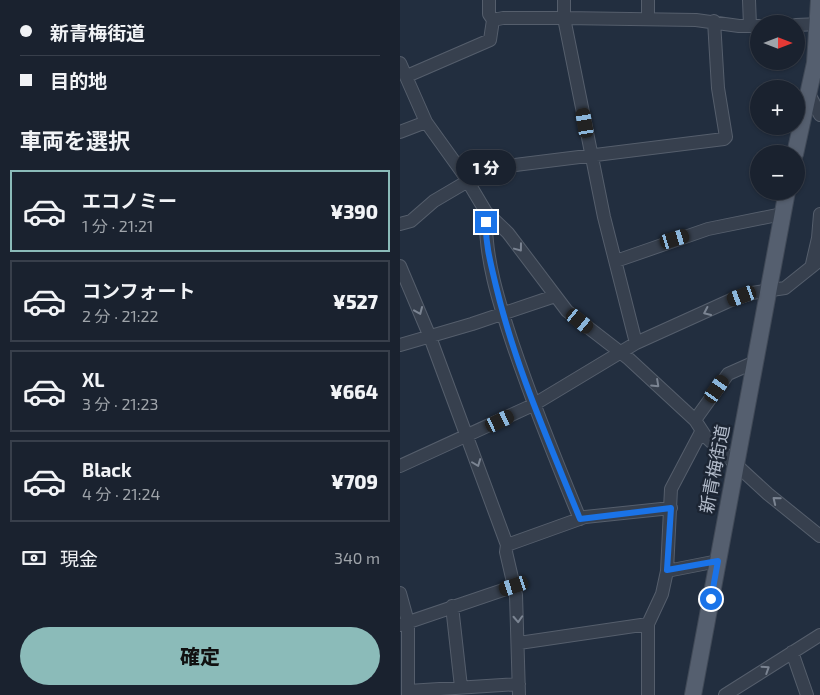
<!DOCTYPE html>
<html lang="ja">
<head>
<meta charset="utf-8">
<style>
  body { margin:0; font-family:"Exo 2","Noto Sans JP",sans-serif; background:#232a37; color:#f1f3f6; height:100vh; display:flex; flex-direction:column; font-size:19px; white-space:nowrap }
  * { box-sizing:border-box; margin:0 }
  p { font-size:16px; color:#9fa4aa }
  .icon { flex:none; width:28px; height:28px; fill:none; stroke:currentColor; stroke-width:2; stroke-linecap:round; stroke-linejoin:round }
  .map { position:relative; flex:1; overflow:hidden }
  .panel { display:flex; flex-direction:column; background:#1a222f; width:400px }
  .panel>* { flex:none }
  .banner { display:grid; align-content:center; height:110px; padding:0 20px; background:#1a222f }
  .needle { width:32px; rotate:90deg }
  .tools { position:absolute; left:350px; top:15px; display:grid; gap:10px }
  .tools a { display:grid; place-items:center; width:55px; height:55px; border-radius:50%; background:#1a222f; box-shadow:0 1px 4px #0004,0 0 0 1px #383f4b; font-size:25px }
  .end { position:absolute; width:22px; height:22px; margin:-11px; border:6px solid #1a73e8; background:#fff; box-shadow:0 0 0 2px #fff }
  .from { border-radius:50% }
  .bubble { position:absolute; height:35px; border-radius:18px; background:#1a222f; box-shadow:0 1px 4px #0004,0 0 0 1px #383f4b; font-size:16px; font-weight:800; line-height:35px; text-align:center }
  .car { position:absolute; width:15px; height:30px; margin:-15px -8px; border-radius:6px; box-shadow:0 0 4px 1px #0007; background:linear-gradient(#222 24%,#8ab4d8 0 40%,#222 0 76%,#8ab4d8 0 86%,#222 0) }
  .banner b { display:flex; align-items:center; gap:18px; height:48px; font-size:19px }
  .banner b+b { border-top:1px solid #383f4b }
  .banner i { width:12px; height:12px; background:#f1f3f6 }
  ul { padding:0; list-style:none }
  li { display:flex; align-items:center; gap:15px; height:82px; margin:0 10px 8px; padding:0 10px; border:2px solid #383f4b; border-radius:0px }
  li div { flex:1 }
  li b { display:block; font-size:19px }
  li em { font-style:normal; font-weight:800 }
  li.selected { border-color:#8bbbb9 }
  li>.icon { width:45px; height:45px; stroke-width:1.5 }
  h2 { padding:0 20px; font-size:22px; line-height:60px }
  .pay { display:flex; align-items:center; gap:12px; height:55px; padding:0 20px; font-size:19px }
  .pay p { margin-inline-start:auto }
  .cta { display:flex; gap:10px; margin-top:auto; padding:10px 20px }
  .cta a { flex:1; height:58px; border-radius:30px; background:#8bbbb9; color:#111; font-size:20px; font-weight:800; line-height:58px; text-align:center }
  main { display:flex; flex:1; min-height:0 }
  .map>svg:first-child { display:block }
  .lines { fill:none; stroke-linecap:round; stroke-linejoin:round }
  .minor-casing { stroke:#555e6c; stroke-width:14 }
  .major-casing { stroke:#404957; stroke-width:18 }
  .minor { stroke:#37404e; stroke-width:12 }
  .major { stroke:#555f6f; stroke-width:16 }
  .oneway { stroke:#7b8492 }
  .route { stroke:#1a73e8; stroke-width:6 }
  .labels { text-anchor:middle; stroke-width:5; stroke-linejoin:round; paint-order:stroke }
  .street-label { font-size:18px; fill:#b2bbca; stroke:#1c2533 }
</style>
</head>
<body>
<main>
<section class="panel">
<div class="banner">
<b><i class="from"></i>新青梅街道</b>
<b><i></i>目的地</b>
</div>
<h2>車両を選択</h2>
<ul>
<li class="selected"><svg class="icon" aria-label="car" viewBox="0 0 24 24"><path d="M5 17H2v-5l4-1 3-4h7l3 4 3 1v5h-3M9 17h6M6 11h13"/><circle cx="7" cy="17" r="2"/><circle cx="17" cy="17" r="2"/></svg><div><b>エコノミー</b><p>1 分 · 21:21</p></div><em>¥390</em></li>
<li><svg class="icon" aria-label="car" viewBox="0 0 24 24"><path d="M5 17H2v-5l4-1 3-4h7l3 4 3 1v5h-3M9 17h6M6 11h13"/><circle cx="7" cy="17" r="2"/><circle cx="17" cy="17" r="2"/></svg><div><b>コンフォート</b><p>2 分 · 21:22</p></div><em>¥527</em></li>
<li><svg class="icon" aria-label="car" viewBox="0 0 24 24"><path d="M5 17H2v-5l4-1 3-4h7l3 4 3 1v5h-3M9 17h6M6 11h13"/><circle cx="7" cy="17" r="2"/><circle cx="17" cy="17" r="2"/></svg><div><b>XL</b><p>3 分 · 21:23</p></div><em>¥664</em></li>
<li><svg class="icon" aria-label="car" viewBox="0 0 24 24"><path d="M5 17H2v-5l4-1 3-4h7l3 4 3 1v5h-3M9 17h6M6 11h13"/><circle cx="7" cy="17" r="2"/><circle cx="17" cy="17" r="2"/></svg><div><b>Black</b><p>4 分 · 21:24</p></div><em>¥709</em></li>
</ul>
<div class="pay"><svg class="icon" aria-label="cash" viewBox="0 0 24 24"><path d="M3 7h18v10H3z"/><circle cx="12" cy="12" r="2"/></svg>現金<p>340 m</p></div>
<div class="cta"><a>確定</a></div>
</section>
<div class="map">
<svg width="420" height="695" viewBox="0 0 420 695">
  <rect width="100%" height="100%" fill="#222e3f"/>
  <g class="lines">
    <g class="minor-casing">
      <path id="minor" d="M164,0V18L204,217L236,343
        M349,0L350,26
        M248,19V0
        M93,20L103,18H164L296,20L339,26H359
        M396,25L420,24
        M0,63L26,122L64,175L86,212L108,233L167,311L229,359L295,420L306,437L368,494L420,536
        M7,76L90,40L93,20L89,14V0
        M408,92L420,115
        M0,132L26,122
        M64,175L91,168L324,139L326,137L318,88L314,21
        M86,212C84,257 99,303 113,345C133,404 156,461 180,519
        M0,224L11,221L34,201L68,181
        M216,261L308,229L382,214
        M412,264L418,238L420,214
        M0,266L30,337L107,545L106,552L116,595L119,695
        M0,345L72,324L155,296
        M295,420L328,374L355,362
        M0,466L133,405L236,343L331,300L352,293L385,288L420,260
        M107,545L185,517L271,508
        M267,571L318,561
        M0,593L8,622V695
        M52,606L61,687
        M0,625L115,586
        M119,643L248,624
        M392,652L407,695
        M8,691L119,684
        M248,695V624L262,594L267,571L271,489L301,432
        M325,695L420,635"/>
    </g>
    <g class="major-casing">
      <path id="major" d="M395,154L415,63L419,0
        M293,695L387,191"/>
    </g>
    <use href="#minor" class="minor"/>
    <use href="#major" class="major"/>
  </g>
  <defs><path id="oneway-chevron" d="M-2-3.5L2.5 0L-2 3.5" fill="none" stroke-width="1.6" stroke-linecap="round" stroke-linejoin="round" transform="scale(1.25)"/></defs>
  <g class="oneway">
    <use href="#oneway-chevron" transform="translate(119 248) rotate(53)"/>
    <use href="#oneway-chevron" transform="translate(19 311) rotate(67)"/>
    <use href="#oneway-chevron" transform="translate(307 312) rotate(155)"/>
    <use href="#oneway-chevron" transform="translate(256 384) rotate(43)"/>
    <use href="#oneway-chevron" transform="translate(77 463) rotate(69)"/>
    <use href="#oneway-chevron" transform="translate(376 500) rotate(-141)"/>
    <use href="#oneway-chevron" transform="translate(118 619) rotate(87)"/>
    <use href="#oneway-chevron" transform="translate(366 669) rotate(-33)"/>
  </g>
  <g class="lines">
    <path class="route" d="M86,222C85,243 91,265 96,286C115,366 149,442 180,519L271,508L267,570L318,561L311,599"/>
  </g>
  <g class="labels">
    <g class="street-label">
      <text transform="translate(315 469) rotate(-79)" y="6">新青梅街道</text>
    </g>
  </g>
</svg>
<div class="tools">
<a><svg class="needle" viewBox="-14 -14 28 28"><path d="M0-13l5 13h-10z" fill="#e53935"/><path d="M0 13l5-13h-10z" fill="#9fa4aa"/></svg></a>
<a>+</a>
<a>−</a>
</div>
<i class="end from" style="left:311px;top:599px"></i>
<i class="end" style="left:86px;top:222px"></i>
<div class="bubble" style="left:56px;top:150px;width:60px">1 分</div>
<i class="car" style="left:185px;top:123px;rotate:350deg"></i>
<i class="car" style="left:275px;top:239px;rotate:73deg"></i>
<i class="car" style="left:342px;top:296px;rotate:250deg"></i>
<i class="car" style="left:180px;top:321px;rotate:129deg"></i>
<i class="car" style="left:317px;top:389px;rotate:35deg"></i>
<i class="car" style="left:100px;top:421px;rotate:64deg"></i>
<i class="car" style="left:114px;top:586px;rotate:252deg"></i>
</div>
</main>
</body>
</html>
